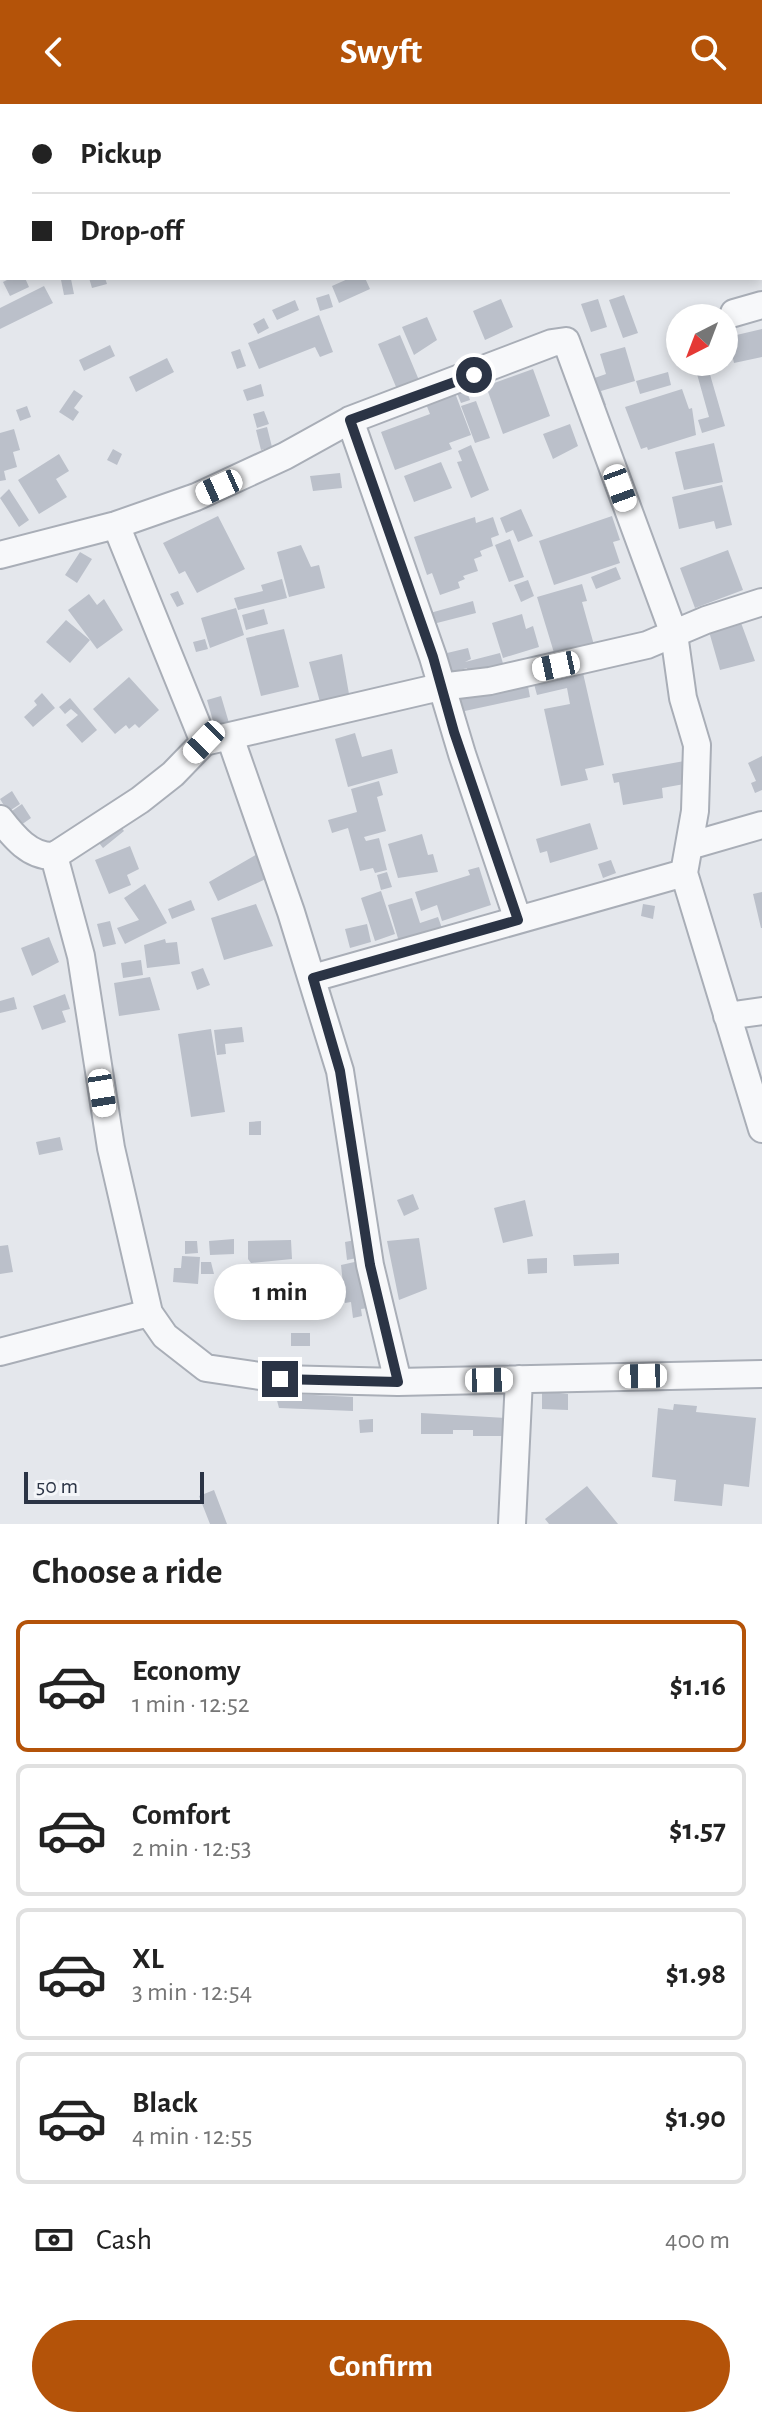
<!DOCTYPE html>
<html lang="en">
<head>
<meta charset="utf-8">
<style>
  body { margin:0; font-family:"Alegreya Sans",sans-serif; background:#f2f2f2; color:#222; height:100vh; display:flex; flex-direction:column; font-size:30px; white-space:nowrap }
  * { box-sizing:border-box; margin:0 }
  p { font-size:26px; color:#767676 }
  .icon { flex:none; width:44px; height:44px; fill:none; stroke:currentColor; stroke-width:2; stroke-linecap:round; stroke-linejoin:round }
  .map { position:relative; height:1420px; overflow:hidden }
  .details { display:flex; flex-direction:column; background:#fff; flex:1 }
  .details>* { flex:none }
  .hud { position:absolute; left:0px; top:0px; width:762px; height:176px; box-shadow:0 4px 12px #0003; display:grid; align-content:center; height:176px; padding:0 32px; background:#fff }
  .needle { width:52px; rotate:222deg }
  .controls { position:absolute; left:666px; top:200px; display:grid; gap:16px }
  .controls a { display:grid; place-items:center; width:72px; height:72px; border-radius:50%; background:#fff; box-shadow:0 4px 12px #0003; font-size:40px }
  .scale { position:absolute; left:24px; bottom:20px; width:180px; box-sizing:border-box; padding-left:8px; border:4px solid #2b3445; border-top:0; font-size:22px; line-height:28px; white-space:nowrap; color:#2b3445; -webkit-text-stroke:6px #f4f6f9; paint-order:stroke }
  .end { position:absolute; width:36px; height:36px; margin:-18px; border:10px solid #2b3445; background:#fff; box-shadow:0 0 0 4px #fff }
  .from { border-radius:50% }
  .bubble { position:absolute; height:56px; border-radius:28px; background:#fff; box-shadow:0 4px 12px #0003; font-size:26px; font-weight:600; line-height:56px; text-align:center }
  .car { position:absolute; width:24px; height:48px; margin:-24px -12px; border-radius:10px; box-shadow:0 0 6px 2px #0007; background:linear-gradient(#fff 24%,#345 0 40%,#fff 0 76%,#345 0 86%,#fff 0) }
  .hud b { display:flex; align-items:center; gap:28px; height:76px; font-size:30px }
  .hud b+b { border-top:2px solid #e0e0e0 }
  .hud i { width:20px; height:20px; background:#222 }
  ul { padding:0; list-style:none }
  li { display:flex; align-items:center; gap:24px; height:132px; margin:0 16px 12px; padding:0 16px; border:4px solid #e0e0e0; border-radius:12px }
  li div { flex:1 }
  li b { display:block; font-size:30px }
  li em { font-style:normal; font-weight:600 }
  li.active { border-color:#b45309 }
  li>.icon { width:72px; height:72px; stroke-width:1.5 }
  h2 { padding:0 32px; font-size:36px; line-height:96px }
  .pay { display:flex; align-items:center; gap:20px; height:88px; padding:0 32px; font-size:30px }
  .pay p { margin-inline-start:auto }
  .cta { display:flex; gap:16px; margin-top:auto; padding:16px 32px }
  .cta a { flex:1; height:92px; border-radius:48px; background:#b45309; color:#fff; font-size:32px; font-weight:600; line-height:92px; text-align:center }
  header { display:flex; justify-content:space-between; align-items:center; height:104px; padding:0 32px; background:#b45309; color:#fff; font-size:36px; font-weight:600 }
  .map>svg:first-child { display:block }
  .green { fill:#c9d6c5 }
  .building { fill:#bbc0ca }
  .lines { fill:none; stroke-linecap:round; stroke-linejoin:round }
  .minor-casing { stroke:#a9aeb7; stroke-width:30 }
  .minor { stroke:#f7f8fa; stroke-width:26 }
  .route { stroke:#2b3445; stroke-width:10 }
</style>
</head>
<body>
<header><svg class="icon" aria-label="back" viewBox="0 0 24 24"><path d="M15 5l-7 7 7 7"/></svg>Swyft<svg class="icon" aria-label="search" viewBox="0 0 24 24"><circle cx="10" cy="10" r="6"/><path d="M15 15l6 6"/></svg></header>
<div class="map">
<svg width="762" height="1420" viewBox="0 0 762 1420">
  <rect width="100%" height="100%" fill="#e4e7ec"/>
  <path class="green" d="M0,0H293L2,2L0,58Z"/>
  <path class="building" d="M11,174H25L29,183L10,192L3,178Z
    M89,174H105L107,180L92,184Z
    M350,174H365L370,185L339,199L332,182Z
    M71,175L74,190L64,191L61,176Z
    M44,182L53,199L0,225V204Z
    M329,190L333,203L320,207L316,194Z
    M624,191L638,229L623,234L609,196Z
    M501,195L513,223L485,236L473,207Z
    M598,195L607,223L591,228L581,200Z
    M295,196L299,206L277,216L272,206Z
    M319,211L333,248L320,253L315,243L259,265L248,239Z
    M427,213L437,236L414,251L402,223Z
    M264,214L269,224L258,230L253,220Z
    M762,225V253L734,259L728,233Z
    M400,231L421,281L399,290L378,240Z
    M110,241L115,252L84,267L79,256Z
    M625,243L635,277L601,287L606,301L596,304L586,277L606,270L600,250Z
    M240,245L246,262L237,265L231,248Z
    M167,254L174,268L136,288L129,273Z
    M533,265L550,312L503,330L486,282Z
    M709,267L725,322L702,329L698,316L709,313L697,270Z
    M668,268L671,281L640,290L636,277Z
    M261,280L264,292L247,297L243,286Z
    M466,285L470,296L461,299L457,289Z
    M682,285L689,305L692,304L696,331L648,346L647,343L641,345L625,303Z
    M74,286L83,292L74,304L79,308L73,317L59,308Z
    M455,289L471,331L449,339L452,345L395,366L381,328L430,310L426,300Z
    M476,297L490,334L475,339L461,302Z
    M27,302L31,313L20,317L16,306Z
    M264,307L269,320L257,324L253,310Z
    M570,320L578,342L553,355L543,330Z
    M267,323L272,343L261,346L256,326Z
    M14,325L20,346L13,348L17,363L4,367L6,376L0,377V329Z
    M714,339L723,378L684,386L675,348Z
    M471,341L489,386L471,394L457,358L462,357L458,347Z
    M113,345L122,350L117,361L107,356Z
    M59,350L69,367L56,375L67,393L39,410L18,376Z
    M441,358L452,384L414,398L404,372Z
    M340,369L342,384L313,387L310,372Z
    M722,381L732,421L716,425L714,417L679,425L672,393Z
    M9,385L29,416L19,423L0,394Z
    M521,405L533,432L518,438L513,426L506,429L500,414Z
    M218,412L245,465L197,489L185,467L179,470L163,439Z
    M612,412L620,436L613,438L620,459L554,481L539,437Z
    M475,413L476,419L493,413L499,431L491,434L493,442L480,447L482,452L474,455L478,467L463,472L465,475L458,478L460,484L440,491L432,469L427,471L414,433Z
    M510,435L524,473L509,478L495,441Z
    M301,441L311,463L319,461L325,484L289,493L277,448Z
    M728,446L743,486L695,504L680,464Z
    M80,448L92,455L77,479L65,471Z
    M616,463L621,475L596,485L591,473Z
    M282,475L287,494L238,506L234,494L263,487L261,481Z
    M528,476L534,492L521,498L514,481Z
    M582,480L587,497L582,498L594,541L555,552L537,493Z
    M178,487L184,500L177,503L170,490Z
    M89,490L97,501L104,495L123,526L97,545L68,506Z
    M473,497L476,509L433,520L430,509Z
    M236,504L244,531L210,544L201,514Z
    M264,505L268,520L246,526L242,511Z
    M522,510L526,525L533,522L539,543L503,554L492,519Z
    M66,516L90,536L70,559L46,538Z
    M740,516L755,557L720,566L708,524Z
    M284,525L299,583L261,592L246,534Z
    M205,535L208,545L196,548L193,538Z
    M468,544L471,555L465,558L500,549L504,563L469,572L467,564L448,569L443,550Z
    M342,550L349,590L320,598L309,558Z
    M583,569L604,661L585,665L588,676L561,682L544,605L570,600L567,584L537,591L534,580Z
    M129,573L159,606L139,624L135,620L129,625L126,621L115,630L93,605Z
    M527,577L530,593L460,608L457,592Z
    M42,589L55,604L33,623L24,613L37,601L34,597Z
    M221,592L229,619L215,624L207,596Z
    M70,594L97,626L82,639L66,621L78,611L71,605L65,610L59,603Z
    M355,629L362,653L392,645L398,669L348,683L335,635Z
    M762,652V686L755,689L751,679L756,677L748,659Z
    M690,656V679L662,684L663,694L623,701L619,678L614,679L612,670Z
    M379,677L383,691L377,693L386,727L364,733L366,737L379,734L387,766L375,769L373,764L360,767L348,724L332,729L328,716L357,708L351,685Z
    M12,687L20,700L8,708L0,695Z
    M22,700L31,714L21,721L12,707Z
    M116,717L124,727L103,744L99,739L89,746L85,740Z
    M590,719L598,745L550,759L547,747L540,749L536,735Z
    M422,730L428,751L433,750L438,768L398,774L388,740Z
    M130,742L139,765L127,771L131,781L109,790L95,756Z
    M259,749L270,773L218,797L209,778Z
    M611,756L616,769L603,774L598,760Z
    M479,763L491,801L442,817L437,801L421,807L415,788L470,771L468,766Z
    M387,768L392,783L381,786L377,771Z
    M145,780L167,819L125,840L117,824L139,816L124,794Z
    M381,787L395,830L375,837L361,794Z
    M762,788V824H761L753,790Z
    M412,794L420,819L438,813L443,827L400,841L388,801Z
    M191,796L195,806L172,815L168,805Z
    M256,800L273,842L224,856L211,814Z
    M643,800L655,802L653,815L641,812Z
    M110,817L116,840L103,843L97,820Z
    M367,820L371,838L350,844L345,825Z
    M49,833L59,858L32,872L21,844Z
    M165,835L166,839L177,838L180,860L147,864L144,841Z
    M141,856L143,871L123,874L121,859Z
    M203,864L210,881L197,886L191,868Z
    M150,873L160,906L119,912L114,879Z
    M65,890L70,905L62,907L66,918L42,926L33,902Z
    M14,893L17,905L0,909V897Z
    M242,923L244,938L225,940L226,950L217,951L214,926Z
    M211,925L225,1008L191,1013L178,930Z
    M261,1017V1031H249V1018Z
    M60,1033L63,1046L39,1051L36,1038Z
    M413,1090L419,1105L404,1112L397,1096Z
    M525,1096L533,1132L503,1139L494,1104Z
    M419,1134L427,1185L399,1196L387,1137Z
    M234,1135V1150L210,1151L209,1137Z
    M291,1136L292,1155L251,1159L248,1155V1137Z
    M355,1136L357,1154L347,1156L345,1138Z
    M185,1137H197L198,1149L185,1150Z
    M8,1141L13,1168L0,1170V1142Z
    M619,1149V1160L574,1162L573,1151Z
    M182,1152L200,1153L198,1180L173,1178L174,1164H181Z
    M547,1154V1169L528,1170L527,1155Z
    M359,1157L369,1204L361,1205L362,1212L353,1214L351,1198L345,1199L341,1161Z
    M201,1158H211L214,1170H201Z
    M291,1229H310V1242H291Z
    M542,1287L568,1290V1306L542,1305Z
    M275,1289L353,1293V1307L279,1304Z
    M674,1300L697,1302L696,1308L756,1314L749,1383L724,1380L722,1402L674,1397L676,1376L652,1373L658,1304L673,1306Z
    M421,1309L506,1314V1332H473V1326H453V1330H421Z
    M373,1315V1328L360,1329L359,1316Z
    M587,1382L618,1420H549L545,1415Z
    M214,1386L227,1420H210L199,1392Z"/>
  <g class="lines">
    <g class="minor-casing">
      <path id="minor" d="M734,209L762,201
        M350,316L433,553L462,650L518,816
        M116,421L204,638
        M0,451L116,421L196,393L285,352L350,316L552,239L566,237L674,530L683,594L697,641L695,707L684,769L762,1025
        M230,633L291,808L340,967L370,1161L398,1278
        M0,715C14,733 30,753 54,752L140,696L173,670L204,638L440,583L490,577L647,541L706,516L762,498
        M689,742L762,721
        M54,752L81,852L111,1044L149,1209
        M313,874L684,769
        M727,912L762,907
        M0,1248L149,1209L165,1232L206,1264L280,1275L398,1278L762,1270
        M512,1420L519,1275"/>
    </g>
    <use href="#minor" class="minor"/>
  </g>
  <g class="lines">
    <path class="route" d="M280,1275L398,1278L370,1161L340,967L313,874L518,816L454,628L433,553L350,316L474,271"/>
  </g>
</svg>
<div class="controls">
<a><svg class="needle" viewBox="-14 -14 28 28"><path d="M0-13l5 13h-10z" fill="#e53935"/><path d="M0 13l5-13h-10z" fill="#767676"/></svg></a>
</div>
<div class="scale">50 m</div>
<i class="end from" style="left:474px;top:271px"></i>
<i class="end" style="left:280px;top:1275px"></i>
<div class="bubble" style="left:214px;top:1160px;width:132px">1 min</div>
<i class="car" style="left:219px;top:383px;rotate:246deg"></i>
<i class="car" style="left:620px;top:384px;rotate:160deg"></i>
<i class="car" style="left:556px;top:562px;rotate:258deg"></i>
<i class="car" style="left:204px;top:638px;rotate:224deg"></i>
<i class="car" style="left:102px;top:989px;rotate:171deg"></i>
<i class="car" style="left:643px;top:1272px;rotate:269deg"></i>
<i class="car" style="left:489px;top:1276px;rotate:89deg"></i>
<div class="hud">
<b><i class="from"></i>Pickup</b>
<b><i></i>Drop-off</b>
</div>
</div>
<section class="details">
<h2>Choose a ride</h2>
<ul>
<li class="active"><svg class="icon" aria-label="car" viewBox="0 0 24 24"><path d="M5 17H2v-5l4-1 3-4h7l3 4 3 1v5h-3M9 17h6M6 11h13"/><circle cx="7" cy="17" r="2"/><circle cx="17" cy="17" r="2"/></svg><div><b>Economy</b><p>1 min · 12:52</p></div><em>$1.16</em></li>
<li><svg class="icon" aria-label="car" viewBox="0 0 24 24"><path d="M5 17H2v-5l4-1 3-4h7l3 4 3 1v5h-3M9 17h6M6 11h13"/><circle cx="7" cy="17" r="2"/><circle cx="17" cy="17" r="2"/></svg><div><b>Comfort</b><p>2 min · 12:53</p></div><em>$1.57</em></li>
<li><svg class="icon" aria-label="car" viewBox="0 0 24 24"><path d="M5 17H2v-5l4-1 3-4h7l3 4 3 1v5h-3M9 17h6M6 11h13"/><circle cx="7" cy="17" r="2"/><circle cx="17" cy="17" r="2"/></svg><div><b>XL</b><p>3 min · 12:54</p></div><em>$1.98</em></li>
<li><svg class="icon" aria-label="car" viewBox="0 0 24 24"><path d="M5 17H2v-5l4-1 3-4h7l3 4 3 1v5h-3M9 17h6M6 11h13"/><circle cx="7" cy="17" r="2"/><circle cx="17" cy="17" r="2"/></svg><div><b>Black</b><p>4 min · 12:55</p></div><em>$1.90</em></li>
</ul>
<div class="pay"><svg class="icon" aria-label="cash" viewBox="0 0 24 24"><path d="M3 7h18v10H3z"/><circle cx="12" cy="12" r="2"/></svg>Cash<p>400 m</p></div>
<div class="cta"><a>Confirm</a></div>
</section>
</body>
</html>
